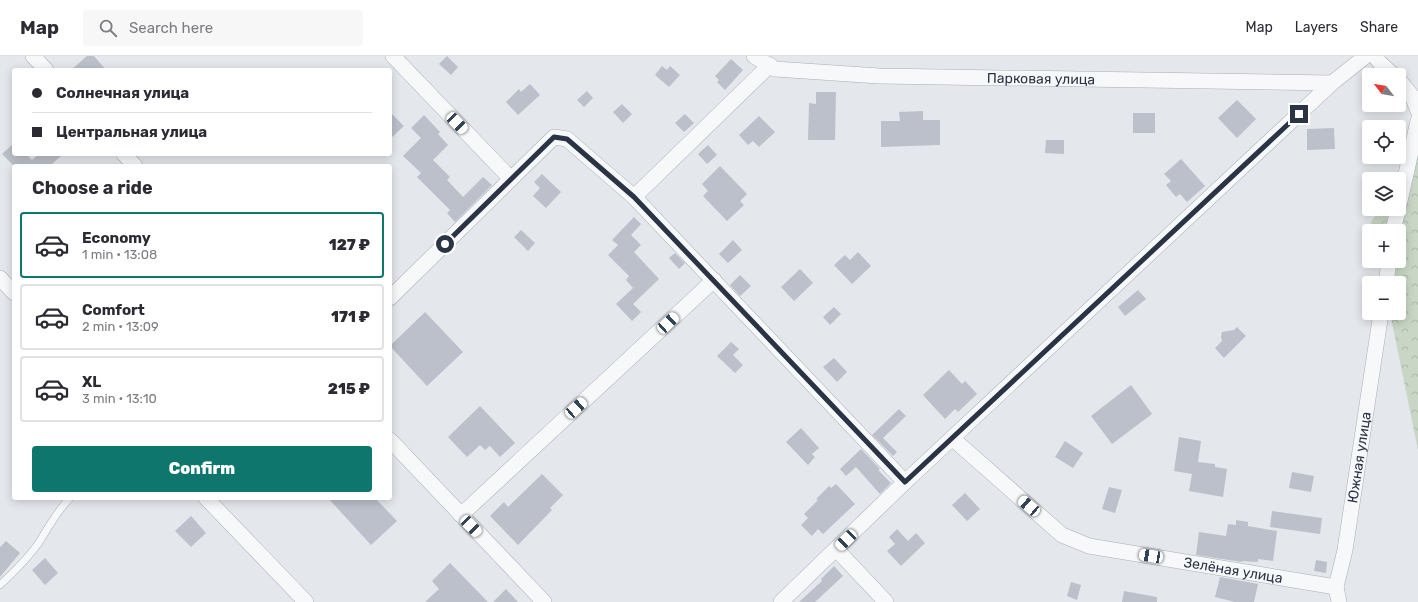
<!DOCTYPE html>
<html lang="en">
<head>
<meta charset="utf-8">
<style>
  body { margin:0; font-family:Rubik,sans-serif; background:#f7f7f7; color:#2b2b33; height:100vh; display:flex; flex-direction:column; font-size:15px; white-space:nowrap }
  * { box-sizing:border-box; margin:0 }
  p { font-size:13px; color:#7c7c81 }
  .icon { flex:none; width:22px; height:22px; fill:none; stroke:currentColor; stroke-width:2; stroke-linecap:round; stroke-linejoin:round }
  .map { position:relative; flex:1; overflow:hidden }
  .side { position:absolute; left:12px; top:108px; width:380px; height:336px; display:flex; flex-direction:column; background:#fff; border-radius:4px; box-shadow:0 2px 10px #0003 }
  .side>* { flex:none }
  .banner { position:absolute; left:12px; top:12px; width:380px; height:88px; border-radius:4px; box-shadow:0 2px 10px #0003; display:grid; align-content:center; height:88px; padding:0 20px; background:#fff }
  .needle { width:26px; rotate:301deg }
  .fabs { position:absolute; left:1362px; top:12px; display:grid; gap:8px }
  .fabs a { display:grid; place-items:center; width:44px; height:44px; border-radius:4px; background:#fff; box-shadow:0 2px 10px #0003; font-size:20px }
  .end { position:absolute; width:18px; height:18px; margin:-9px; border:5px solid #2b3445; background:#fff; box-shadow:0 0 0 2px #fff }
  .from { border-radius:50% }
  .car { position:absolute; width:12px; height:24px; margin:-12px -6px; border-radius:5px; box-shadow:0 0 3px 1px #0007; background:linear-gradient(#fff 24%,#345 0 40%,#fff 0 76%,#345 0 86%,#fff 0) }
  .banner b { display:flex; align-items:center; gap:14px; height:38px; font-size:15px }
  .banner b+b { border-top:1px solid #e1e1e2 }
  .banner i { width:10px; height:10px; background:#2b2b33 }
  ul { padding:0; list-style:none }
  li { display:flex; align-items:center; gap:12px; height:66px; margin:0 8px 6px; padding:0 12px; border:2px solid #e1e1e2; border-radius:4px }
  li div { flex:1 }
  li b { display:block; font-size:15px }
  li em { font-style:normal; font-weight:800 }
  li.current { border-color:#0f766e }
  li>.icon { width:36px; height:36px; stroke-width:1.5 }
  h2 { padding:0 20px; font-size:18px; line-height:48px }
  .action { display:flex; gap:8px; margin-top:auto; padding:8px 20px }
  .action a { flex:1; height:46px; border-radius:4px; background:#0f766e; color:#fff; font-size:16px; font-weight:800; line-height:46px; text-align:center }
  header { display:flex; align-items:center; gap:24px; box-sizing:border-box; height:56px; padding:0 20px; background:#fff; border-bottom:1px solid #e1e1e2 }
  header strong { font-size:19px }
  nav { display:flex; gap:22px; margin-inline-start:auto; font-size:14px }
  .search { width:280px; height:36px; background:#f7f7f7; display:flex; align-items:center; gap:10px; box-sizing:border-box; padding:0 14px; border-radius:4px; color:#7c7c81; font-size:15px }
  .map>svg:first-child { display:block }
  .forest { fill:url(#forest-crowns) }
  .building { fill:#bbc0ca }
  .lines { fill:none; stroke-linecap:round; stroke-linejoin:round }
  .lane-casing { stroke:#a9aeb7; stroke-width:8 }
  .street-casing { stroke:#a9aeb7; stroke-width:16 }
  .lane { stroke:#f7f8fa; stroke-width:7 }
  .street { stroke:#f7f8fa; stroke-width:15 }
  .route { stroke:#2b3445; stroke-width:5 }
  .labels { text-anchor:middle; stroke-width:3.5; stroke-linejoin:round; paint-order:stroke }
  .street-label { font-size:14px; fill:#2b3445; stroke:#f4f6f9 }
</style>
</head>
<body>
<header>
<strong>Map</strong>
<div class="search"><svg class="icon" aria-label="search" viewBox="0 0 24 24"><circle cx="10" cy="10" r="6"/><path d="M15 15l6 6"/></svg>Search here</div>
<nav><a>Map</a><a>Layers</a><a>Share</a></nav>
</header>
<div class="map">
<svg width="1418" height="546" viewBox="0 0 1418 546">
  <defs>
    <pattern id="forest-crowns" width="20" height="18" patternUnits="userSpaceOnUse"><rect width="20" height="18" fill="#c9d6c5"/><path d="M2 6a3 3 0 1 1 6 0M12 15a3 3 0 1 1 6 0" fill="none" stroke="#adb8ab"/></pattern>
  </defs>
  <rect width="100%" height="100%" fill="#e4e7ec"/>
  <path class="forest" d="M1418,101V394L1390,257H1399V227H1383L1379,205H1399V175H1373L1371,166L1380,153H1399V127Z"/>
  <path class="building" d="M87,0H94L106,14H71Z
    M447,0L458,11L451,19L439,8Z
    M731,3L743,14L725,34L717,26L719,24L715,20Z
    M662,10L667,14L670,10L680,19L669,31L655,19Z
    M530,28L540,39L518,59L506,46L519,33L521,36Z
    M587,35L593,42L584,51L577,44Z
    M816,36H836L835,84H808L809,47L816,48Z
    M1237,44L1256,63L1237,82L1218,62Z
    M622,48L632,58L623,67L613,56Z
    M923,55V64H940V89L881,91V65H900L899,56Z
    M390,56L404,70L390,83Z
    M1133,57H1155V77H1133Z
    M685,58L694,67L684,76L675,67Z
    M424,59L440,76L438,78L448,89L433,104L450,121L447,124L463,141L483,121L492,129L455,166L447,157L450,154L417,121L421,117L403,100L421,82L411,72Z
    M759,60L775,76L759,91L753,85L748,89L739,79Z
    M1334,72L1335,93L1307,94V73Z
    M1046,84H1064V98L1045,97Z
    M14,87V98H26L32,104L39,98H63L50,110H14L2,98Z
    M708,89L717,99L707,108L698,98Z
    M1181,103L1205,130L1187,146L1180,138L1176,141L1166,129L1171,125L1164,118Z
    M720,110L747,138L740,145L744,149L727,165L703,140L708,135L702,128Z
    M542,118L561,136L546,152L533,140L540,132L534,126Z
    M634,161L641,168L631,179L641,189L634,196L659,223L633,248L641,256L632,265L616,248L633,232L626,224L629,220L608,199L618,189L612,184Z
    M521,174L535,187L528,195L514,181Z
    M733,184L742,194L728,207L719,198Z
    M858,196L871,210L852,228L834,209L845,199L850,204Z
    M675,197L685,207L679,213L669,202Z
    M800,213L813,227L794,245L781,231Z
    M740,219L751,230L740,240L730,229Z
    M1138,234L1146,243L1125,260L1118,251Z
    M834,251L841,258L830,269L823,261Z
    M425,256L463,296L427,330L390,290Z
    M1237,271L1246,280L1224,302L1215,292L1222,285L1221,281L1222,276L1234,274Z
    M731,286L739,293L733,299L743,309L735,317L717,300Z
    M834,302L847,316L837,326L823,311Z
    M949,314L962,328L965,325L977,338L958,356L955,353L945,363L923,339Z
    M1131,329L1152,358L1112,388L1091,360Z
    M480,350L515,387L500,401L490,390L485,394L480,389L467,401L448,381Z
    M899,353L906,360L883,382L897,396L893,400L872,379Z
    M801,372L819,392L812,398L815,401L808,409L786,386Z
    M1179,381L1201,385L1198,406L1215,408V411L1227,413L1223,441L1189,435L1192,418L1174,415Z
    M1065,385L1083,397L1073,412L1055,401Z
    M861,393L880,413L878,414L891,427L880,438L856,411L846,420L840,413Z
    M1292,416L1314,420L1311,436L1289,432Z
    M542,418L563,439L550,452L552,454L518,489L490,460L504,446L508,451Z
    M836,428L855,448L823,478L818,473L812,480L801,469L808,462L804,458L818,444L816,443L829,430L831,432Z
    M1109,431L1122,434L1115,457L1102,453Z
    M965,437L980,453L967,465L952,449Z
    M328,442H375L397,465L371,489Z
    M1272,455L1322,462L1320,478L1270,471Z
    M191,460L206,477L191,491L175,475Z
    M1236,464L1248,466V470L1277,475L1273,505L1258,503V506L1242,505V506L1196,499L1199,476L1226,480L1228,468L1236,469Z
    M897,473L908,485L916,477L925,487L901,510L887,495L895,488L889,481Z
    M6,485L20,497L0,521V491Z
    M45,502L58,517L45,529L32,514Z
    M1316,504L1327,506L1326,517L1314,515Z
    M450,507L488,546H425L439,533L432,525Z
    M834,510L843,520L815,546H799L822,525L821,523Z
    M1220,521L1258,528L1254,546H1235L1215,541Z
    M1071,526L1081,529L1077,544L1067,540Z
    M506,533L518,546H493Z
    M1124,535L1157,541V546H1122Z"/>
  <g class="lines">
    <g class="lane-casing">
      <path id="lane" d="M0,529C14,516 27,503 38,488C48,472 57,455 70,442"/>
    </g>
    <g class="street-casing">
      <g id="street">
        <path d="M33,0L46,14"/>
        <path d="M393,0L511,123L554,81L567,83L634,141L905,426"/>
        <path id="s1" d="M754,0L775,13L879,20L1332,27"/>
        <path d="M1375,0L1380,7L1393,19"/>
        <path d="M1399,24L1412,40L1418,55"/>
        <path d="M124,98L135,110"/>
        <path d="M634,141L770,9"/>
        <path d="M1399,149L1418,65"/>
        <path d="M1393,175L1398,153"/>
        <path d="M0,222L14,237"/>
        <path d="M1386,227L1389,205"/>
        <path d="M390,242L511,123"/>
        <path id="s2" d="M952,382L1062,479L1089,490L1336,531"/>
        <path d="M390,384L544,546"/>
        <path d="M206,442L306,546"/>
        <path d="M461,459L714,224"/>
        <path d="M836,493L886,546"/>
        <path d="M781,546L905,426L1332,27L1366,0"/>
        <path id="s3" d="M1339,546L1336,531L1345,494L1381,257"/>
      </g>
    </g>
    <use href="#lane" class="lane"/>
    <use href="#street" class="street"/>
  </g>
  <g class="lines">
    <path class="route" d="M445,188L554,81L567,83L634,141L905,426L1299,58"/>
  </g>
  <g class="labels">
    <g class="street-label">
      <text dy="5" stroke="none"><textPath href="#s1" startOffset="291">Парковая улица</textPath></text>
      <text dy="5" stroke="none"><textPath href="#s3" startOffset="147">Южная улица</textPath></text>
      <text dy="5" stroke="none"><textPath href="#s2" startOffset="322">Зелёная улица</textPath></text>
    </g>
  </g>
</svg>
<div class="fabs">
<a><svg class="needle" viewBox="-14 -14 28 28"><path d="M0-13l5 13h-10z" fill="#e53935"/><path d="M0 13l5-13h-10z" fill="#7c7c81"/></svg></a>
<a><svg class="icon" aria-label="locate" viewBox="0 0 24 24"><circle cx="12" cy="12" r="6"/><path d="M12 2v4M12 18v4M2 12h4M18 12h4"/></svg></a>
<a><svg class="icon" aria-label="layers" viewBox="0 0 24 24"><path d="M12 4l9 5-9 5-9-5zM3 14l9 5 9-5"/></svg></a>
<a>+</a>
<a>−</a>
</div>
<i class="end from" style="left:445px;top:188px"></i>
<i class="end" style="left:1299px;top:58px"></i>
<i class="car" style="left:457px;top:67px;rotate:136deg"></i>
<i class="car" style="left:668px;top:267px;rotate:47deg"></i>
<i class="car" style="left:576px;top:352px;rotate:48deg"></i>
<i class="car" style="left:1029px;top:450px;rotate:311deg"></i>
<i class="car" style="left:471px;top:470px;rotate:136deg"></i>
<i class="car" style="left:846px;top:484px;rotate:226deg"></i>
<i class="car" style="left:1151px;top:500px;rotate:279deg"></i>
<div class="banner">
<b><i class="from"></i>Солнечная улица</b>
<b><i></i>Центральная улица</b>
</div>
<section class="side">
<h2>Choose a ride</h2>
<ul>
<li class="current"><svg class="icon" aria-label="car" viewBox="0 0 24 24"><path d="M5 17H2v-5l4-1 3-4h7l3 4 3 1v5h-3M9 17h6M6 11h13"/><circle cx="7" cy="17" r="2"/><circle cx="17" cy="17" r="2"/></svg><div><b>Economy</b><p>1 min · 13:08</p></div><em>127 ₽</em></li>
<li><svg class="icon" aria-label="car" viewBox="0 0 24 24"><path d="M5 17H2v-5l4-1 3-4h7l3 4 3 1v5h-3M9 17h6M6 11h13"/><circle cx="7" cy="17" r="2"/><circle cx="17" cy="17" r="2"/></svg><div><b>Comfort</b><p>2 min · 13:09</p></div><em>171 ₽</em></li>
<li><svg class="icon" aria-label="car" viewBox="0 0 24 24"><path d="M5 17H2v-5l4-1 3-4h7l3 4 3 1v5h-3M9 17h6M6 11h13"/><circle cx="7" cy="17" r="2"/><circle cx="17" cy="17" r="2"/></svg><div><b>XL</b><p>3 min · 13:10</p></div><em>215 ₽</em></li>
</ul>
<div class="action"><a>Confirm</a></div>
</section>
</div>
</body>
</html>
